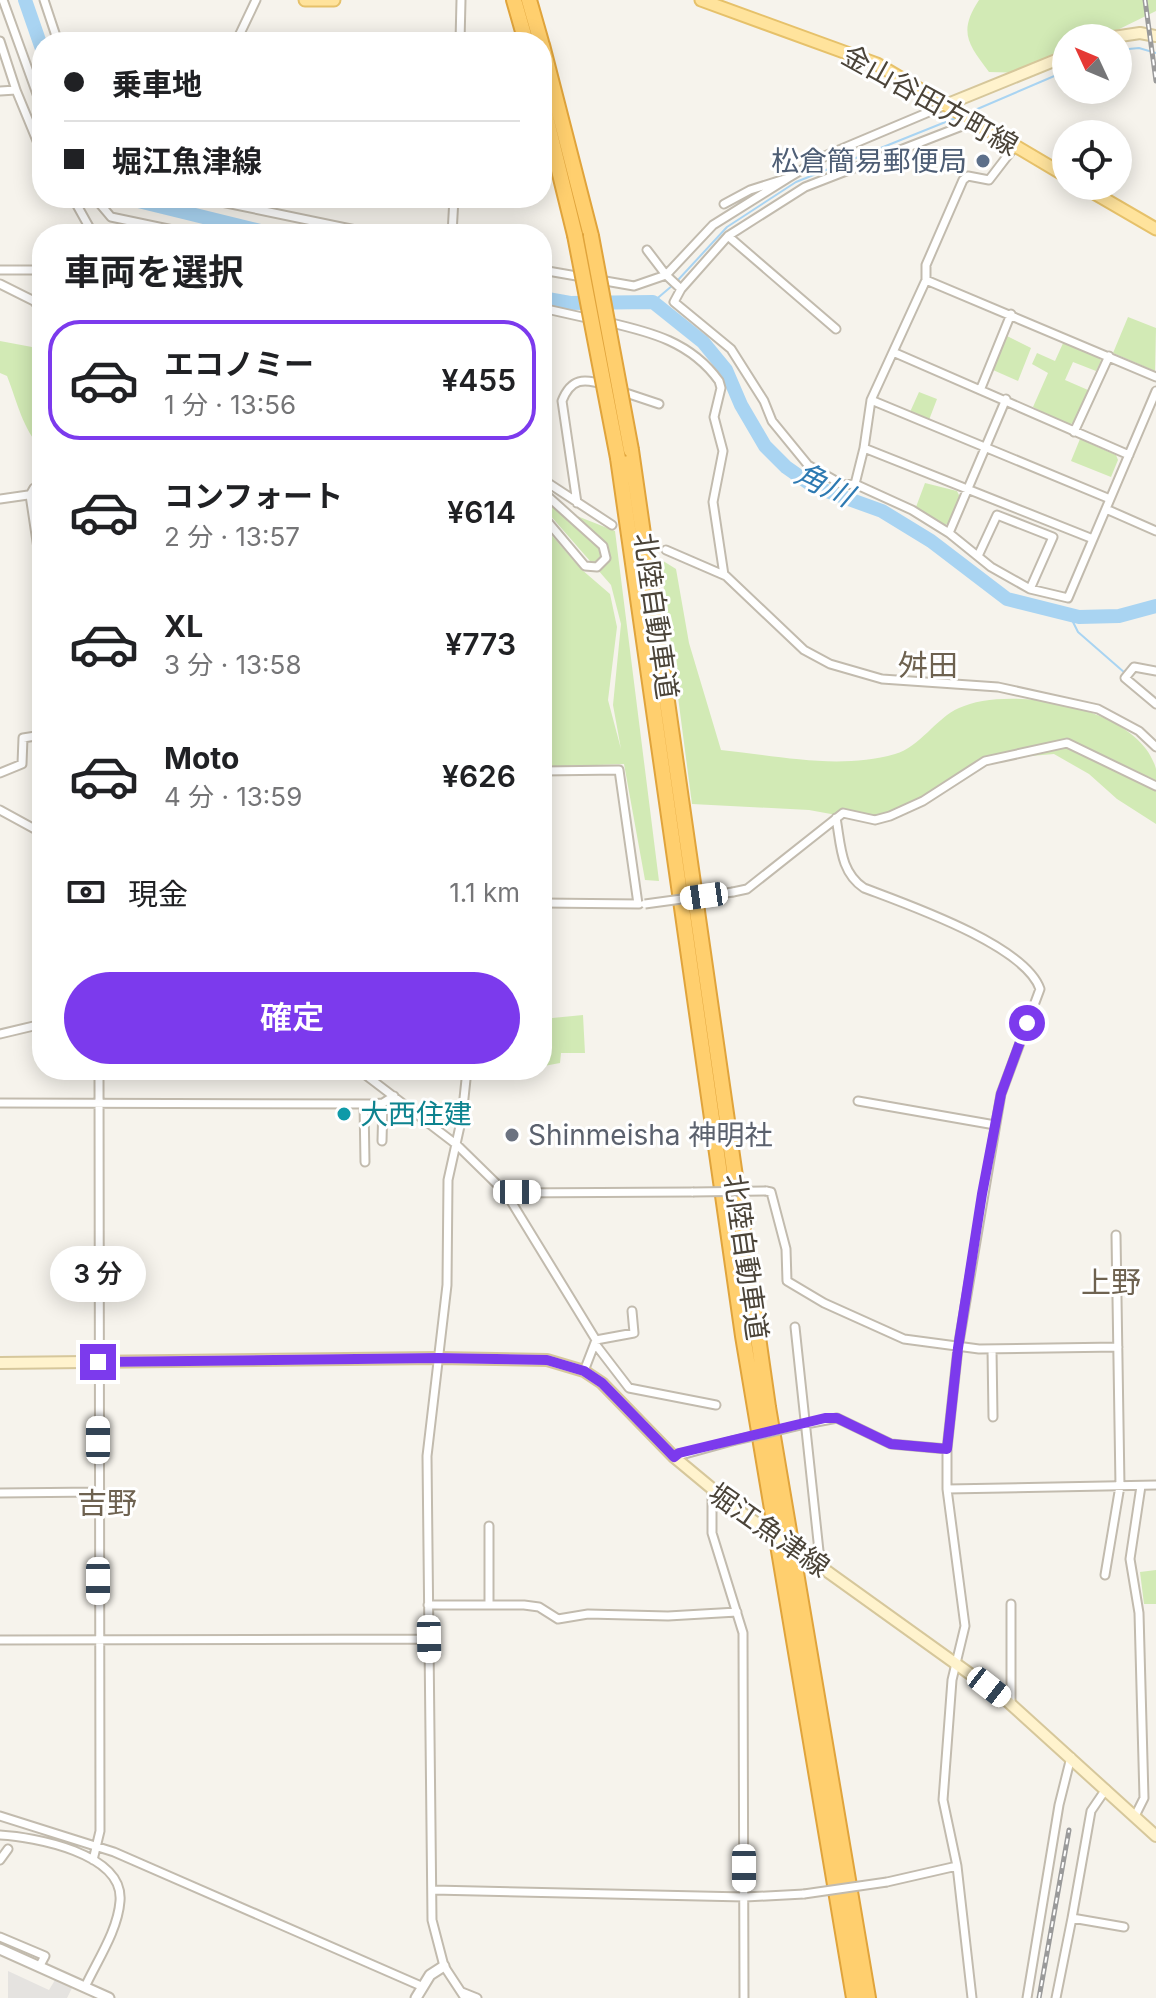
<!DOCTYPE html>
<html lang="ja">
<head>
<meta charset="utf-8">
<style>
  body { margin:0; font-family:Inter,"Noto Sans JP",sans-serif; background:#f6f6f6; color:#202124; height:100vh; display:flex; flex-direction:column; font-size:30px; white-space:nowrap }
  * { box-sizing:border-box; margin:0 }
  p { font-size:26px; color:#757577 }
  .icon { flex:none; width:44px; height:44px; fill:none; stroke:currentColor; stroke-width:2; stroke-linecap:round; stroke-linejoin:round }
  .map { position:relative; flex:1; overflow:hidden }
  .side { position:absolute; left:32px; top:224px; width:520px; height:856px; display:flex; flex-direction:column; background:#fff; border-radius:32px; box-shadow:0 4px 20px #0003 }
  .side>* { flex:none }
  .top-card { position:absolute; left:32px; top:32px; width:520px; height:176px; border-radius:32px; box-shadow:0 4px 20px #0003; display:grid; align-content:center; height:176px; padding:0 32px; background:#fff }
  .needle { width:52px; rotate:314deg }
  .fabs { position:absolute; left:1052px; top:24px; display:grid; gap:16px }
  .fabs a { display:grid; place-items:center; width:80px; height:80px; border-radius:50%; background:#fff; box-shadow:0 4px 20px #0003; font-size:40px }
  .end { position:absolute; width:36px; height:36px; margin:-18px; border:10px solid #7c3aed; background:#fff; box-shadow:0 0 0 4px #fff }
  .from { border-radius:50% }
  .bubble { position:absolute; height:56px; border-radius:28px; background:#fff; box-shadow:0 4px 20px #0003; font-size:26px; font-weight:600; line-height:56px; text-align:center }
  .car { position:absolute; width:24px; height:48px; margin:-24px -12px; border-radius:10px; box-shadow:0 0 6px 2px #0007; background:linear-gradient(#fff 24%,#345 0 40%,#fff 0 76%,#345 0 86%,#fff 0) }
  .top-card b { display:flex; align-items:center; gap:28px; height:76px; font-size:30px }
  .top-card b+b { border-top:2px solid #e0e0e0 }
  .top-card i { width:20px; height:20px; background:#202124 }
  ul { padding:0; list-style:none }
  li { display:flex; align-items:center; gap:24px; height:120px; margin:0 16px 12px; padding:0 16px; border:4px solid transparent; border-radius:32px }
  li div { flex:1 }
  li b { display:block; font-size:30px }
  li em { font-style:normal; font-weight:600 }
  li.selected { border-color:#7c3aed }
  li>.icon { width:72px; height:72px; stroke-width:1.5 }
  h2 { padding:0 32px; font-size:36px; line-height:96px }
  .pay { display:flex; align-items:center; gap:20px; height:88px; padding:0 32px; font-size:30px }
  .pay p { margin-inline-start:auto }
  .cta { display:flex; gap:16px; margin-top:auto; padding:16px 32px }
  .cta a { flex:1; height:92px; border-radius:48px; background:#7c3aed; color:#fff; font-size:32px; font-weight:600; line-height:92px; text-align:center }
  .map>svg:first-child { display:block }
  .green { fill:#d2eab5 }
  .parking { fill:#e5e3e0 }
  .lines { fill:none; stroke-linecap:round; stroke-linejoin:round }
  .stream { stroke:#a9d4f2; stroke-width:2 }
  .river { stroke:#a9d4f2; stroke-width:14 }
  .minor-tunnel { stroke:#d4d0c8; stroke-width:7; stroke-dasharray:7 3.5; stroke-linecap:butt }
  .minor-casing { stroke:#c2bbae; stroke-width:11 }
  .tertiary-casing { stroke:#c2bbae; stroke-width:13 }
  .secondary-casing { stroke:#d6c79b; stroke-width:14 }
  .primary-casing { stroke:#e6c16a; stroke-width:15 }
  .motorway-casing { stroke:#e0a43c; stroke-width:18 }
  .minor { stroke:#fff; stroke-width:7 }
  .tertiary { stroke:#fff; stroke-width:9 }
  .secondary { stroke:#fff3cd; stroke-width:10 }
  .primary { stroke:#ffe39c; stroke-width:11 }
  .motorway { stroke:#ffcf6e; stroke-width:14 }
  .rail-casing { stroke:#9a9a9a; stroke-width:5 }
  .rail { stroke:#fff; stroke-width:2; stroke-dasharray:6; stroke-linecap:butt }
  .minor-bridge-casing { stroke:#c2bbae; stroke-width:11; stroke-linecap:butt }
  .secondary-bridge-casing { stroke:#d6c79b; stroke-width:14; stroke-linecap:butt }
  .motorway-bridge-casing { stroke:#e0a43c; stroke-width:18; stroke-linecap:butt }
  .minor-bridge { stroke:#fff; stroke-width:7 }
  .secondary-bridge { stroke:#fff3cd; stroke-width:10 }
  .motorway-bridge { stroke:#ffcf6e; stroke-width:14 }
  .route { stroke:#7c3aed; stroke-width:10 }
  .service-dot { fill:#5c6f8a; stroke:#fff; stroke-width:3 }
  .culture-dot { fill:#0f9aa8; stroke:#fff; stroke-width:3 }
  .worship-dot { fill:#6b7280; stroke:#fff; stroke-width:3 }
  .labels { text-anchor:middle; stroke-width:6; stroke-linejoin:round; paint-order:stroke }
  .street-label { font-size:28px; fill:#4b4439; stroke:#fff }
  .service-label { font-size:28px; fill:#4e5e75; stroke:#fff; text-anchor:end }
  .culture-label { font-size:28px; fill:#0d838f; stroke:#fff; text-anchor:start }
  .worship-label { font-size:28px; fill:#5b616d; stroke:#fff; text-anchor:start }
  .water-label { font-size:30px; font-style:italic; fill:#2e7ab2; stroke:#fff }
  .neighbourhood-label { font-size:30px; fill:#6e6250; stroke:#fff }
</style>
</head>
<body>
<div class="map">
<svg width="1156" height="1998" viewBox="0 0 1156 1998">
  <rect width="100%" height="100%" fill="#f6f3ec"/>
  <path class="green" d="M979,0H1156V11L1101,38H1066V55L1029,73L989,72C968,44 958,32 979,0Z
    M1128,317L1156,328L1155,371L1113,353Z
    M1007,336L1031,348L1018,381L993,370Z
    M0,341L32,347L42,370V450C22,427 18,404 7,376L0,373Z
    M1064,341L1098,355L1101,361L1096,371L1073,362L1065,380L1088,390L1074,423L1067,425L1033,407L1048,373L1032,364L1037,353L1055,361Z
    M919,392L937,399L929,420L910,412Z
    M1080,439L1116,455L1118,460L1111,477L1071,461Z
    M925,483L957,491L960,497L949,523L943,526L916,507Z
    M542,495L577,516L615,531L659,881L645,880L624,764L542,767V524L581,569L610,594L617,627L608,700L621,749L613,705L621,624L611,585L542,506Z
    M660,559L676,569L689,643L721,750C778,756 839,770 895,754C920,747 936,718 959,708C1010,684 1140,707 1156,769C1156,785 1156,807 1156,824L1117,799L1089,774L1054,754L1007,758L950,778L914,804L875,822L809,810L692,804Z
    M583,1015L585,1053H561L560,1063L544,1066L542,1019Z
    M1156,1570V1604H1144L1140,1572Z"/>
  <path class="parking" d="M8,1971L49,1990L55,1980L72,1988L67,1998H8Z"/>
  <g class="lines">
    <path class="stream" d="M1118,50L1139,48L1156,53
      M968,113L1066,71
      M678,280L727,227L796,182L958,117
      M653,302L673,285
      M1069,614L1078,632L1125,673"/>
    <path class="river" d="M25,0L42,49
      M126,198L273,234
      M542,298L570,303L653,302L703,342L726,370L741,405L765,446L786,467L813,486L882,511L931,541L1007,599L1079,617L1119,616L1156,606"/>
    <path class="minor-tunnel" d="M643,539L666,550"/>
    <g class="minor-casing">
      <path id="minor" d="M3,0L42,108
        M44,0L58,42
        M0,41L16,90
        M236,42L256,0
        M460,42L461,0
        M0,91L16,90L42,153
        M788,178L827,155L948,104
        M73,198L93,234
        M95,198L111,217L192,234
        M202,198L375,234
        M724,204L750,190L788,178L713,225L666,275L681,289L674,302L731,349L764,401L772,421L808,465L843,485L855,484L912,510L949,533L991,567L1030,589L1068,598L1156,391
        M452,234L454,198
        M728,236L836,329
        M0,270H42
        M542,270L634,286L666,275L647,250
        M926,280V265L963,180L968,176L989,180L1015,146
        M0,284L34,301L42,310
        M681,289L728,236L805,187L975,121
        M542,308L591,319
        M607,322C651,332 691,342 719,381L721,388L714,417L723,451L713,502L724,575
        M893,352L926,280L1156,377
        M981,388L1011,314
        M620,391L659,404
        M871,400L893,352L1129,455
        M1074,432L1109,356
        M864,448L871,400L1110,499
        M542,479L612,525
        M855,484L864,448L1093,539
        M542,491L603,546L606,558L597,567L585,566L542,515
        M30,495L42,575
        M30,495L34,488L42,486
        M0,499L42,493
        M577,503L562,401C571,378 584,378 605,385
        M1106,509L1156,531
        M949,533L1006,399
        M666,550L726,576L804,650L830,664L882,679L998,687L1098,709L1139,731L1156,747
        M978,556L997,515L1053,537L1030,589
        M1156,671L1134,667L1125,678L1156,704
        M542,771L619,770L638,904
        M0,773L22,764L23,738L42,735
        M0,810L42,833
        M836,818C841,845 840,872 864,888C906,904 1025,945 1040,989L1001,1094L958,1348L947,1449V1489L965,1626L952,1680L943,1800L957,1866L972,1998
        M733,892L747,889L843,813L875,820L890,816L923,801L985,761L1067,743L1156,786
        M542,903L639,904
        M0,1034L42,1024
        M359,1070L457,1145L506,1193L596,1340L584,1371
        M858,1101L995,1125
        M0,1103L370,1104L383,1103L394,1096
        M364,1104L365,1162
        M382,1141L383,1103
        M766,1191L771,1192L786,1249L787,1281L824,1303L904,1339L979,1349L1118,1347
        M506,1193L693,1192
        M795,1327L819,1551L827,1570
        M596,1340L634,1333L632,1311
        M596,1345L629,1388L716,1405
        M992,1349L993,1417
        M801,1425L837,1418L891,1444L947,1449
        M674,1457L732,1441
        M947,1489L1156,1485
        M712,1491V1533L743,1633L744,1998
        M0,1493L98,1492
        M489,1526V1605
        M1105,1575L1120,1486L1116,1235
        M428,1605H524L539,1607L558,1619L588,1614L668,1616L737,1612
        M0,1640L429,1639
        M1011,1705V1604
        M1106,1789L1091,1811L1072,1918L1124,1927
        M0,1816L114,1852L421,1986
        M1135,1816L1144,1798L1139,1613L1130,1559L1141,1486
        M0,1835C34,1837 124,1853 120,1901C118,1930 97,1961 85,1987
        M0,1860L8,1849
        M93,1860L100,1831L99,1070
        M887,1882L957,1866
        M433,1890L745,1897L804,1894
        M0,1937L45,1956L39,1967
        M462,1992L477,1998
        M465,1998L444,1966L432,1920L427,1456L447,1285L448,1180L462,1117L467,1070
        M1027,1998L1059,1805L1071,1757
        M1056,1998L1072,1918"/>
    </g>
    <g class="tertiary-casing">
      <path id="tertiary" d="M0,1949L109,1998
        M416,1998L430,1975L444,1966"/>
    </g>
    <g class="secondary-casing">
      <path id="secondary" d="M1107,38L1140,33L1156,36
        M948,104L1066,56
        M0,1363L438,1358L547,1360L584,1371L602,1383L674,1457L739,1511
        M828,1572L1005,1699L1156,1836"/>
    </g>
    <g class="primary-casing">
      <path id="primary" d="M305,0H334
        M701,0L877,64L1066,176
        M1082,186L1156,229"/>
    </g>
    <g class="motorway-casing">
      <path id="motorway" d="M514,0L526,42
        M529,0L541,42
        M542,45L591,236
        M542,101L575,235
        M631,450L768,1407L868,1998
        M618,458L743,1336L854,1998"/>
    </g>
    <use href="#minor" class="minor"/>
    <use href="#tertiary" class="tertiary"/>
    <use href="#secondary" class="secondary"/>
    <use href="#primary" class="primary"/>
    <use href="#motorway" class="motorway"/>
    <g class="rail-casing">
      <path id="rail" d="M1145,0L1156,81
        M1039,1998L1069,1830"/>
    </g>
    <use href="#rail" class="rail"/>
    <g class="minor-bridge-casing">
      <path id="minor-bridge" d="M645,904L733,892
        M693,1192L766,1191
        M732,1441L801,1425
        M804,1894L887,1882"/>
    </g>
    <g class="secondary-bridge-casing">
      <path id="secondary-bridge" d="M739,1511L828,1572"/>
    </g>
    <g class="motorway-bridge-casing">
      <path id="motorway-bridge" d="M575,235L618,458
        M591,236L631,450"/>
    </g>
    <use href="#minor-bridge" class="minor-bridge"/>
    <use href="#secondary-bridge" class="secondary-bridge"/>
    <use href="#motorway-bridge" class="motorway-bridge"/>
  </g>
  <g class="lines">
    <path class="route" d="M98,1362L438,1358L547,1360L584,1371L602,1383L674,1457L679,1453L825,1418H837L891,1444L947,1449L958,1348L982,1194L1001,1094L1027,1023"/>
  </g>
  <circle class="service-dot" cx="983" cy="161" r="8"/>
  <circle class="culture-dot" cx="344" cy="1114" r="8"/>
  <circle class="worship-dot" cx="512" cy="1135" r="8"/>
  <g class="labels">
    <g class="street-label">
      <text transform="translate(930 100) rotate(29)" y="10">金山谷田方町線</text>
      <text transform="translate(656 616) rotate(82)" y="10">北陸自動車道</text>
      <text transform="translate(746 1257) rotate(82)" y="10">北陸自動車道</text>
      <text transform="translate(769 1530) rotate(35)" y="10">堀江魚津線</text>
    </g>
    <g class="service-label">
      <text x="967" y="171">松倉簡易郵便局</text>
    </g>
    <g class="culture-label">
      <text x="360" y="1124">大西住建</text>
    </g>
    <g class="worship-label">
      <text x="528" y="1145">Shinmeisha 神明社</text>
    </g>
    <g class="water-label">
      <text transform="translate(824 485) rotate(26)" y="10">角川</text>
    </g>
    <g class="neighbourhood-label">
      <text x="928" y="676">舛田</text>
      <text x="1111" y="1293">上野</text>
      <text x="107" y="1514">吉野</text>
    </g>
  </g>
</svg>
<div class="fabs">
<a><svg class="needle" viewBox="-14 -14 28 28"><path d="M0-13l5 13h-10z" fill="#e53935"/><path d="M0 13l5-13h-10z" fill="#757577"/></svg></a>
<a><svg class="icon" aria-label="locate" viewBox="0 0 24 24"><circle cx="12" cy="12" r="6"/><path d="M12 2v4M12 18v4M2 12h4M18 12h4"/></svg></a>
</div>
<i class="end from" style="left:1027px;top:1023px"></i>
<i class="end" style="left:98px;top:1362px"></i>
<div class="bubble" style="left:50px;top:1246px;width:96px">3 分</div>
<i class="car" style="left:704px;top:896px;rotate:262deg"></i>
<i class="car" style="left:517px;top:1192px;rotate:90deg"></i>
<i class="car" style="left:98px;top:1440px;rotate:0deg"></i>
<i class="car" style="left:98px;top:1581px;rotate:180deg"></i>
<i class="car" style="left:429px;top:1639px;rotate:179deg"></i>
<i class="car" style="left:989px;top:1687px;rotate:128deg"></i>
<i class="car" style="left:744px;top:1868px;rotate:180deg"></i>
<div class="top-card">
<b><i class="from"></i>乗車地</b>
<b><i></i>堀江魚津線</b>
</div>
<section class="side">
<h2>車両を選択</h2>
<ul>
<li class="selected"><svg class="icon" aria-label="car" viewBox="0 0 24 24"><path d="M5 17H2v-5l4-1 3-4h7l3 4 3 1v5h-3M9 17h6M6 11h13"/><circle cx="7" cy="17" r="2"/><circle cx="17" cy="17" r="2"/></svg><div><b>エコノミー</b><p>1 分 · 13:56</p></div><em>¥455</em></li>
<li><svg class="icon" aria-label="car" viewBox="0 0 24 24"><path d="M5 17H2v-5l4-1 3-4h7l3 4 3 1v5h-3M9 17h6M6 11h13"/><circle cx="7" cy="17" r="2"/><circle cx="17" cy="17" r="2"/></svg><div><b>コンフォート</b><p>2 分 · 13:57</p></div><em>¥614</em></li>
<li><svg class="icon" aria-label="car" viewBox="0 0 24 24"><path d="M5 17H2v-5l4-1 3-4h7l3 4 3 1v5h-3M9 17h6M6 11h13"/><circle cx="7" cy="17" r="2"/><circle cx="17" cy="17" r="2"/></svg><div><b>XL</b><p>3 分 · 13:58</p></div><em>¥773</em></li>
<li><svg class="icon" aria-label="car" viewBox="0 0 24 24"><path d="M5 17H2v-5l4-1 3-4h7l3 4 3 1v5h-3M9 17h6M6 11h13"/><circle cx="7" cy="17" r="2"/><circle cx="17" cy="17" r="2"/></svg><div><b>Moto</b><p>4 分 · 13:59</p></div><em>¥626</em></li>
</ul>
<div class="pay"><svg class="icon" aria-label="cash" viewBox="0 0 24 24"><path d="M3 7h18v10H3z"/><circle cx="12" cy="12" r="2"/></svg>現金<p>1.1 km</p></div>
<div class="cta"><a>確定</a></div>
</section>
</div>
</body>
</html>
